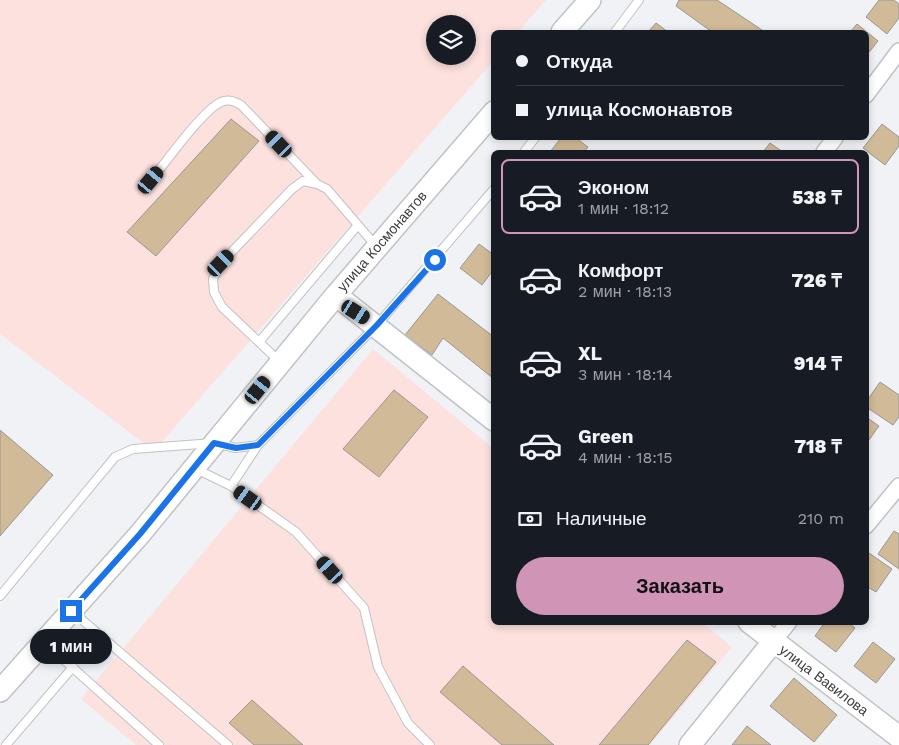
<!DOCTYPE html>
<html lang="ru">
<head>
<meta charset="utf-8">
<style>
  body { margin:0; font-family:"Work Sans",sans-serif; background:#242831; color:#f1f3f6; height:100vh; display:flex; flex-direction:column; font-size:19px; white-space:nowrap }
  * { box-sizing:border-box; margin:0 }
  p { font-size:16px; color:#9ea1a6 }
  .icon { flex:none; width:28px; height:28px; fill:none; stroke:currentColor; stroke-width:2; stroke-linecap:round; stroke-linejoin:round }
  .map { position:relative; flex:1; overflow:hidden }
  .side { position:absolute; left:491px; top:150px; width:378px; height:475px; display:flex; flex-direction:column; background:#171b24; border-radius:8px; box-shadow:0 2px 8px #0003 }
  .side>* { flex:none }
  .top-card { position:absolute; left:491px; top:30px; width:378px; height:110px; border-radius:8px; box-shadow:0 2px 8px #0003; display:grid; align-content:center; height:110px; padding:0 25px; background:#171b24 }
  .fabs { position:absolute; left:426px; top:15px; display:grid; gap:10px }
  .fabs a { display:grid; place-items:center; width:50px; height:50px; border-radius:50%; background:#171b24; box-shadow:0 2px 8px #0003; font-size:25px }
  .end { position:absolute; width:22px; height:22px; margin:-11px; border:6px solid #1a73e8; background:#fff; box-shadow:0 0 0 2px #fff }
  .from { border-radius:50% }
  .bubble { position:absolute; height:35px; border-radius:18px; background:#171b24; box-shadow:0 2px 8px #0003; font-size:16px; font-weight:800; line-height:35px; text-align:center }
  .car { position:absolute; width:15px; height:30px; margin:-15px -8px; border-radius:6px; box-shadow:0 0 4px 1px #0007; background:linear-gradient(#222 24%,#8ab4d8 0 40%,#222 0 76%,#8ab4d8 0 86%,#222 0) }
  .top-card b { display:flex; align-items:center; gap:18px; height:48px; font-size:19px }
  .top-card b+b { border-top:1px solid #363941 }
  .top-card i { width:12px; height:12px; background:#f1f3f6 }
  ul { padding:9px 0 0; list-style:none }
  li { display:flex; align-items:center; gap:15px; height:75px; margin:0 10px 8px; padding:0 15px; border:2px solid transparent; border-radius:8px }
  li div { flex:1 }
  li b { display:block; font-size:19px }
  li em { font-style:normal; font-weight:800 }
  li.current { border-color:#cf94b6 }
  li>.icon { width:45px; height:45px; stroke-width:1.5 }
  .pay { display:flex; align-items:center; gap:12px; height:55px; padding:0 25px; font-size:19px }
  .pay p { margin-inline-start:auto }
  .action { display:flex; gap:10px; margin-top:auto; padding:10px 25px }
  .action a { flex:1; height:58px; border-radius:30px; background:#cf94b6; color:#111; font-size:20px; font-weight:800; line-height:58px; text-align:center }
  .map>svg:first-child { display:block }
  .industrial { fill:#fce1de; fill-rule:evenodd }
  .building { fill:#d1ba97; stroke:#999895 }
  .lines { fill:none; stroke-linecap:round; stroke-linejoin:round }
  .lane-casing { stroke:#c1c2c5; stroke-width:10 }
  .street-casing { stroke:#c1c2c5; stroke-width:18 }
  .secondary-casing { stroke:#c1c2c5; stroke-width:24 }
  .lane { stroke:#fff; stroke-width:8 }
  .street { stroke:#fff; stroke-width:15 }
  .secondary { stroke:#fff; stroke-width:21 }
  .route { stroke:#1a73e8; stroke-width:6 }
  .labels { text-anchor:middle; stroke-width:5; stroke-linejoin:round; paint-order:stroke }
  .street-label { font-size:14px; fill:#3b3b3c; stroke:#fff }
</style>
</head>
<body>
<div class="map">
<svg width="899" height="745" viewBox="0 0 899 745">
  <rect width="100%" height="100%" fill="#f1f2f5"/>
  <path class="industrial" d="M0,0H546L518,32H494V60L154,451L0,334ZM435,24H468V56H435Z
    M373,349L494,449V622L703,623L732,647L650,745H136L81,699Z"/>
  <path class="building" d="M679,0H717L765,32H712L676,6Z
    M879,0H894L899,4V18L887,34L866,17Z
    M656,23L668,32H648Z
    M857,24L878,41L866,56V32H850Z
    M231,119L259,141L156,256L127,232Z
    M882,124L899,137V146L885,165L863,148Z
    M561,138H576L588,147L584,152H550Z
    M770,143L783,152H763Z
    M479,244L494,255V269L482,285L460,268Z
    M438,294L494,337V379L443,338L432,355L405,335Z
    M880,382L899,395V417L893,425L866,407V402Z
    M394,390L428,417L379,477L343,449Z
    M866,417L879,426L866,444Z
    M0,430L53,475L0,536Z
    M894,531L899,534V569L878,554Z
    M866,551L892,569L876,592L866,586Z
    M825,622H848L855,628L836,652L815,636Z
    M687,640L716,662L648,745H599Z
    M873,642L895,659L876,683L854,666Z
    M463,666L554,745H502L440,692Z
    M794,678L837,715L814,742L770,706Z
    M252,700L303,745H254L229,723Z
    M747,726L771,745H732Z"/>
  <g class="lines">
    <g class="lane-casing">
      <path id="lane" d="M615,32L639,0
        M524,152L535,138
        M151,180C167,161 200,114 219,103C227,98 234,101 241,105L317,184
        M259,342L358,225
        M279,361L222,307L214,292L213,279L221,263L292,189L303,181L317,184L327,189L376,246
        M194,468L231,486L296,532L364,608L378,667L408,723L430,745
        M231,486L258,445
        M0,596L115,457L133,449L214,443L236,448L258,445L377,325L494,189
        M73,612L228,745
        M45,643L159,745
        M6,745L73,667"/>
    </g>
    <g class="street-casing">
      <path id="street" d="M866,95L899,51
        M824,152L835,138
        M866,526L899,486
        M773,642L789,622"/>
    </g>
    <g class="secondary-casing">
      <path id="secondary" d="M562,32L590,0
        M336,295L494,420
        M749,622L899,737
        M0,691L140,534L336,295L494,112
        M690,745L773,642"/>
    </g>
    <use href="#lane" class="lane"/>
    <use href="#street" class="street"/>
    <use href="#secondary" class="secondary"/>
  </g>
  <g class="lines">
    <path class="route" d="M71,611L140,534L214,443L236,448L258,445L377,325L435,260"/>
  </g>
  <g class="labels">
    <g class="street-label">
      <text transform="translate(382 241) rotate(-49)" y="5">улица Космонавтов</text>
      <text transform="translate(824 680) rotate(37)" y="5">улица Вавилова</text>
    </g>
  </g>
</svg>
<div class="fabs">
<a><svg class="icon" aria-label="layers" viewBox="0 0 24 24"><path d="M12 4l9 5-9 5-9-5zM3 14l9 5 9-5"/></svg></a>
</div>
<i class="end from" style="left:435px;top:260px"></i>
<i class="end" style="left:71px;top:611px"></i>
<div class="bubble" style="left:30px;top:629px;width:82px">1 мин</div>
<i class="car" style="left:279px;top:144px;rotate:316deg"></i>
<i class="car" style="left:151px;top:180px;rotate:40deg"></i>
<i class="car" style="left:221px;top:263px;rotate:44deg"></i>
<i class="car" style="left:356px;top:312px;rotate:122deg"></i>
<i class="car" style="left:258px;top:390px;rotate:39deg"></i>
<i class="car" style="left:248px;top:498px;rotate:305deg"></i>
<i class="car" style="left:330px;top:570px;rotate:318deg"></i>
<div class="top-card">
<b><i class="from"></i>Откуда</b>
<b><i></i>улица Космонавтов</b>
</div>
<section class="side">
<ul>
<li class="current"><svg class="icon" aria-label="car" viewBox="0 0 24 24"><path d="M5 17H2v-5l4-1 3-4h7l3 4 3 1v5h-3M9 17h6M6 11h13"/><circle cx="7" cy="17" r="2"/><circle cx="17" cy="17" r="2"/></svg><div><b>Эконом</b><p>1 мин · 18:12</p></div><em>538 ₸</em></li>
<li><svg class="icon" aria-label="car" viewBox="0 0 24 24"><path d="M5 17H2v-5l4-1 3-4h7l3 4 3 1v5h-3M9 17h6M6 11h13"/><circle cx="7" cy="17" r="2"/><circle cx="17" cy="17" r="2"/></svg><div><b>Комфорт</b><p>2 мин · 18:13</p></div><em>726 ₸</em></li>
<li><svg class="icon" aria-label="car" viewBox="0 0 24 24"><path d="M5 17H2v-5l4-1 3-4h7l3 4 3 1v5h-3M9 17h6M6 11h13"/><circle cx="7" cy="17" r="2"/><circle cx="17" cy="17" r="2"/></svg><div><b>XL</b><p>3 мин · 18:14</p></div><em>914 ₸</em></li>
<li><svg class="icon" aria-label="car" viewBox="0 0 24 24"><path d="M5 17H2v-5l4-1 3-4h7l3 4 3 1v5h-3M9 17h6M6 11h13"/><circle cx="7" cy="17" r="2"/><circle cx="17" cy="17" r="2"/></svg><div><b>Green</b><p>4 мин · 18:15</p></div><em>718 ₸</em></li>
</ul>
<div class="pay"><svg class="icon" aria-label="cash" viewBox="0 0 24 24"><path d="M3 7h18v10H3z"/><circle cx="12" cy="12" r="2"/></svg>Наличные<p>210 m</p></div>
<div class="action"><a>Заказать</a></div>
</section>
</div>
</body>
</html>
